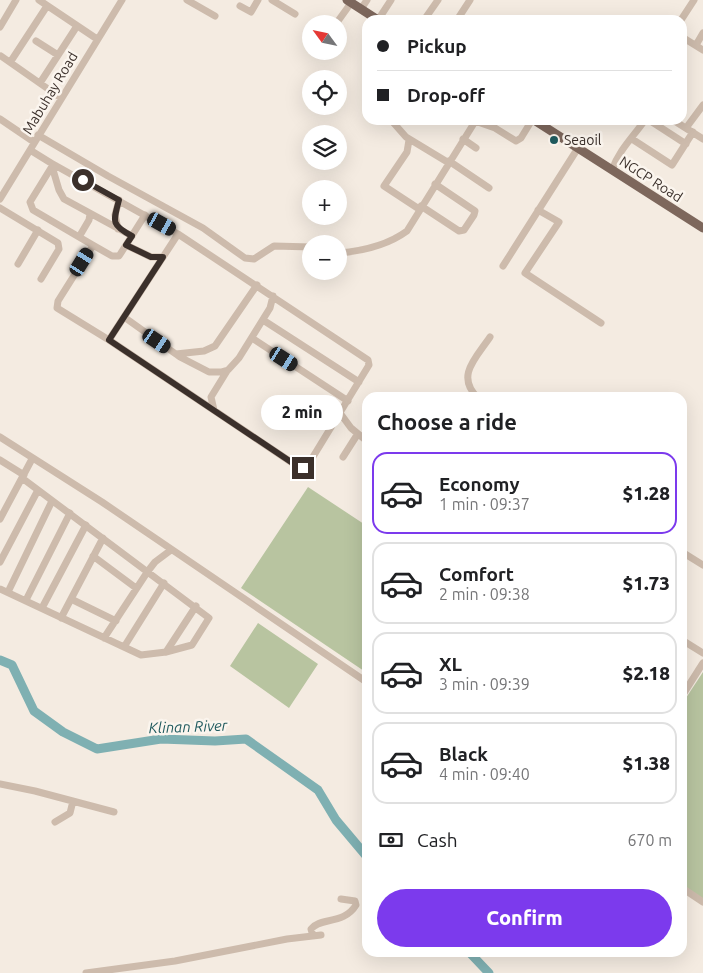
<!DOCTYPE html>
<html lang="en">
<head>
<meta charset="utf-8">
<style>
  body { margin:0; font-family:Ubuntu,sans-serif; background:#f6f6f6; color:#202124; height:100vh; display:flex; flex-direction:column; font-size:19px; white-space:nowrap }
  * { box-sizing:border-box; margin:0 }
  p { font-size:16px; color:#757577 }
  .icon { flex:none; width:28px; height:28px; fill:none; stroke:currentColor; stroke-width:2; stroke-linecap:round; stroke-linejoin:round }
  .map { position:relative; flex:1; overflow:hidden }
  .panel { position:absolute; left:362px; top:392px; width:325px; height:565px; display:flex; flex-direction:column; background:#fff; border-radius:15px; box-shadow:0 5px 20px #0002 }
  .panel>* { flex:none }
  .top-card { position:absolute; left:362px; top:15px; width:325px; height:110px; border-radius:15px; box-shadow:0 5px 20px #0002; display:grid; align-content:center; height:110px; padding:0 15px; background:#fff }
  .needle { width:32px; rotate:303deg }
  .controls { position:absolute; left:302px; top:15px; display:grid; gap:10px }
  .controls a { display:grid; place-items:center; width:45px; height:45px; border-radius:50%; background:#fff; box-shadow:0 5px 20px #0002; font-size:25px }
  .end { position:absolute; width:22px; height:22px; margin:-11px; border:6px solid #3b302b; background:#fff; box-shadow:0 0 0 2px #fff }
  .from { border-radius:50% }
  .bubble { position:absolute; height:35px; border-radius:18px; background:#fff; box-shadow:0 5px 20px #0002; font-size:16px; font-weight:800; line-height:35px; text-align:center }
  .car { position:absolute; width:15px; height:30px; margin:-15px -8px; border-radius:6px; box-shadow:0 0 4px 1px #0007; background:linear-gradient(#222 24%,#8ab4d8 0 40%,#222 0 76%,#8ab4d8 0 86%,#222 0) }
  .top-card b { display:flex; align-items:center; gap:18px; height:48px; font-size:19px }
  .top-card b+b { border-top:1px solid #e0e0e0 }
  .top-card i { width:12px; height:12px; background:#202124 }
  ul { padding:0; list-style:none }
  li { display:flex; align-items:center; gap:15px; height:82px; margin:0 10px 8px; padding:0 5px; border:2px solid #e0e0e0; border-radius:15px }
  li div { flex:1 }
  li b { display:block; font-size:19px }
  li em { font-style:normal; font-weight:800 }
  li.current { border-color:#7c3aed }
  li>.icon { width:45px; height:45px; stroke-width:1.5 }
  h2 { padding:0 15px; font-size:22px; line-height:60px }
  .pay { display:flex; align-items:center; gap:12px; height:55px; padding:0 15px; font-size:19px }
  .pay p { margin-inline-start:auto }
  .button { display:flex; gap:10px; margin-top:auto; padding:10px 15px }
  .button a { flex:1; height:58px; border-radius:30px; background:#7c3aed; color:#fff; font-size:20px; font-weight:800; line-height:58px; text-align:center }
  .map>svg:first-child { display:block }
  .green { fill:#b8c4a0 }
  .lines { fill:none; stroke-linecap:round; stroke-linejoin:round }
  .river { stroke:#7fb0b2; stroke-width:9 }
  .minor { stroke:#cdbbac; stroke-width:7 }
  .major { stroke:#7d675c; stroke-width:9 }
  .route { stroke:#3b302b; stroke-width:6 }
  .poi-dot { fill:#1f5a5e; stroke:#fbf5ee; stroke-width:2 }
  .labels { text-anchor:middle; stroke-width:5; stroke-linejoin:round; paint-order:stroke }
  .street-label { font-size:14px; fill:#3b302b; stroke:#fbf5ee }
  .poi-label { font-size:14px; fill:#3b302b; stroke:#fbf5ee; text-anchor:start }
  .water-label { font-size:15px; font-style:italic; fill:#1f5a5e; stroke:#fbf5ee }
</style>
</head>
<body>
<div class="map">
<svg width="703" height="973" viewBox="0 0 703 973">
  <rect width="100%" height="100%" fill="#f4ebe1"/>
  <path class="green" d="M308,487L367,526V673L241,588Z
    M258,623L318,664L289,708L230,666Z
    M703,672V899L683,885L682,704Z"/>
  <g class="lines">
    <path class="river" d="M0,660L12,665L34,711L63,732L97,749L161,739L215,741L246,739L318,790L336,820L368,858
      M469,952L489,973"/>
    <path class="minor" d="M39,0L97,39
      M187,0L215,16
      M272,0L295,14
      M240,6L251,12L258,0
      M361,9L367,0
      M378,20L391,0
      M424,20L438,0
      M457,20L470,0
      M681,20L694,0
      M338,21L351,3
      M0,27L16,0
      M682,37L703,50
      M36,41L58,55
      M696,45L703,33
      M1,56L61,98
      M11,61L47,6
      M40,83L77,26
      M0,119L34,142
      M391,120L406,137L449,163
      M649,120L686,144
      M673,120L703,139
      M475,121L495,128L516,141L521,138L532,120
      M686,128L703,105
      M38,135L108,176L203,228L245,258L254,259L274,246L311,247
      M463,139L476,148
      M632,139L672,165L693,132
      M409,140L407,152L384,186L419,209
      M30,150L51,163L59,190L64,199L132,236
      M449,161L489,188
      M51,163L178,234L368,360L369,365L308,465L303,468L297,466L109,340L178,234
      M51,168L30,202L33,210L79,237
      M612,170C619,150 633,137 645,120
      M0,199L122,0
      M421,206L459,231L464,230L474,215L475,211L472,209L435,184
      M0,208L58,243L59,249L41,279
      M538,210L559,222L525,273L601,323
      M90,214L89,220L79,237L91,244L92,247L58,301L57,308L109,340
      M118,229L115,215L119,200
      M91,244L112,256H119L145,215
      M126,245L151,257H163
      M339,253C362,251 388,245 407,231L476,120
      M18,264L38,230
      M503,266L578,148
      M124,317L180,357L209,372H221L228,370L239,358L270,308L273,296
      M263,320L359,382
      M252,338L348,401
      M176,354L204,351L215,346L257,285
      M478,398C455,376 476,358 490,337
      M214,410L211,397L227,371
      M340,413L351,428L368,442
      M0,437L102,502L368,683
      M343,457L357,435
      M0,460L24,475
      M0,519L32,459
      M682,552L703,565
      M93,556L136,588
      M0,562L38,490
      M0,589L141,655L166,652L192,645L209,618L22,478
      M8,592L52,501
      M71,599L116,621
      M26,600L70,513
      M42,608L86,525
      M61,618L103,538
      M104,638L148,571L155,562L171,550
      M682,640L703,653
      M124,647L164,583
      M166,652L196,606
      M682,696L703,663
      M0,784L35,791L114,812
      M55,822L70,813L73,801
      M682,888L703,902
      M313,936L311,929C320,917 344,925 356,905L355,901L341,899
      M86,973L175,961L287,939L321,935"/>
    <path class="major" d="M347,0L378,20
      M534,120L703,228"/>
  </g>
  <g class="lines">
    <path class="route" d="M83,180L119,200C113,222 111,225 132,236L126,245L151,257H163L109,340L297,466L303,468"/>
  </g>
  <circle class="poi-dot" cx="554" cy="140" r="5"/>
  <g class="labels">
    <g class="street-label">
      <text transform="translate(50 93) rotate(-59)" y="5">Mabuhay Road</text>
      <text transform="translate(651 179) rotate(33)" y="5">NGCP Road</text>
    </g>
    <g class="poi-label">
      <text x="564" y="145">Seaoil</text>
    </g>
    <g class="water-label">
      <text transform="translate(188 727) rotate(-2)" y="5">Klinan River</text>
    </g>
  </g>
</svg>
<div class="controls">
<a><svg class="needle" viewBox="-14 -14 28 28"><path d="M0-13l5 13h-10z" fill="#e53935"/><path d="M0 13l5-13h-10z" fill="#757577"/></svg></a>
<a><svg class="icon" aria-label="locate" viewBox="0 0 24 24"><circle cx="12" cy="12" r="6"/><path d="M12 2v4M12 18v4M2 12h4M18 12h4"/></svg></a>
<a><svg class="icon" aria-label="layers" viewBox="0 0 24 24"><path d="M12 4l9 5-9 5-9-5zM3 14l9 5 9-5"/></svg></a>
<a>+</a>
<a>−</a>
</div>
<i class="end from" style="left:83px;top:180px"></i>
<i class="end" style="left:303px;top:468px"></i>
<div class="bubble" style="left:261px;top:395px;width:82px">2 min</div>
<i class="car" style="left:162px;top:224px;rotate:119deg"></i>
<i class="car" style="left:82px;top:262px;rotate:32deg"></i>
<i class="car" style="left:157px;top:341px;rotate:124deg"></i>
<i class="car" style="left:284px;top:359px;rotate:123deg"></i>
<div class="top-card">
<b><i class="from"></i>Pickup</b>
<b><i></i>Drop-off</b>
</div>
<section class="panel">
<h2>Choose a ride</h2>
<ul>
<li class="current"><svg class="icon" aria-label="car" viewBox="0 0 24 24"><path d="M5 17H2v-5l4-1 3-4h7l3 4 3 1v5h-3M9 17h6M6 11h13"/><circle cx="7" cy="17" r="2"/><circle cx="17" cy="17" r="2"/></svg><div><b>Economy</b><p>1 min · 09:37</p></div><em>$1.28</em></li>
<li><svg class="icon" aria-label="car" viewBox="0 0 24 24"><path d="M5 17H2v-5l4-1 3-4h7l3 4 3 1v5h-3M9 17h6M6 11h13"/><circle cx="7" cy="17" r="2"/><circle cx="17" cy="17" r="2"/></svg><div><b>Comfort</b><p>2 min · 09:38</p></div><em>$1.73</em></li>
<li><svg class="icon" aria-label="car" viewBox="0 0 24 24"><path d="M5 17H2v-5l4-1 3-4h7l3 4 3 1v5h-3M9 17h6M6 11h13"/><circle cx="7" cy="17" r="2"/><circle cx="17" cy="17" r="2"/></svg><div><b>XL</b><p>3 min · 09:39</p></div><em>$2.18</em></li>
<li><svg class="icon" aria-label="car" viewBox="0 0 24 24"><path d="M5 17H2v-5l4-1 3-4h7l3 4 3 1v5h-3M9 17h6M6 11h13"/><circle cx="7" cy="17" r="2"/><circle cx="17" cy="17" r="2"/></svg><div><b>Black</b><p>4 min · 09:40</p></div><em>$1.38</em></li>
</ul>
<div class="pay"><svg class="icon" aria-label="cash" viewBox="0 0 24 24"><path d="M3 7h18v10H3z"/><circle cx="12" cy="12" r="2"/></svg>Cash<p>670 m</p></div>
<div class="button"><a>Confirm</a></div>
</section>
</div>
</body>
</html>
